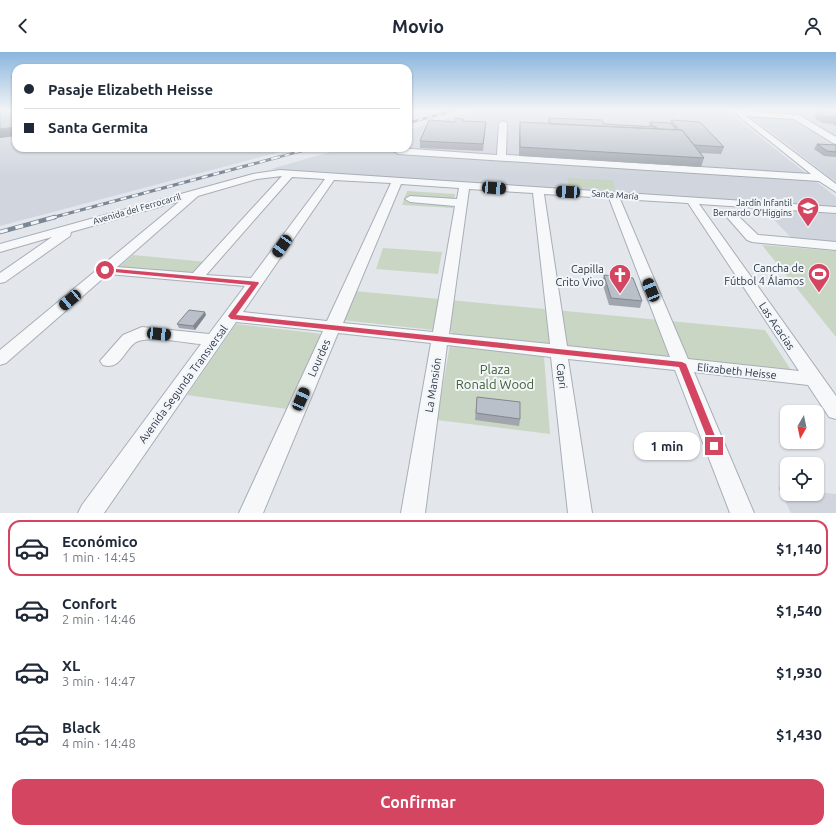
<!DOCTYPE html>
<html lang="es">
<head>
<meta charset="utf-8">
<style>
  body { margin:0; font-family:Ubuntu,sans-serif; background:#f6f6f7; color:#1f2937; height:100vh; display:flex; flex-direction:column; font-size:15px; white-space:nowrap }
  * { box-sizing:border-box; margin:0 }
  p { font-size:13px; color:#747a83 }
  .icon { flex:none; width:22px; height:22px; fill:none; stroke:currentColor; stroke-width:2; stroke-linecap:round; stroke-linejoin:round }
  .map { position:relative; height:461px; overflow:hidden }
  .drawer { display:flex; flex-direction:column; background:#fff; flex:1 }
  .drawer>* { flex:none }
  .hud { position:absolute; left:12px; top:12px; width:400px; height:88px; border-radius:12px; box-shadow:0 1px 3px #0004; display:grid; align-content:center; height:88px; padding:0 12px; background:#fff }
  .needle { width:26px; rotate:189deg }
  .controls { position:absolute; left:780px; top:353px; display:grid; gap:8px }
  .controls a { display:grid; place-items:center; width:44px; height:44px; border-radius:8px; background:#fff; box-shadow:0 1px 3px #0004; font-size:20px }
  .end { position:absolute; width:18px; height:18px; margin:-9px; border:5px solid #d44561; background:#fff; box-shadow:0 0 0 2px #fff }
  .from { border-radius:50% }
  .bubble { position:absolute; height:28px; border-radius:12px; background:#fff; box-shadow:0 1px 3px #0004; font-size:13px; font-weight:700; line-height:28px; text-align:center }
  .car { position:absolute; width:12px; height:24px; margin:-12px -6px; border-radius:5px; box-shadow:0 0 3px 1px #0007; background:linear-gradient(#222 24%,#8ab4d8 0 40%,#222 0 76%,#8ab4d8 0 86%,#222 0) }
  .hud b { display:flex; align-items:center; gap:14px; height:38px; font-size:15px }
  .hud b+b { border-top:1px solid #e0e1e3 }
  .hud i { width:10px; height:10px; background:#1f2937 }
  ul { padding:7px 0 0; list-style:none }
  li { display:flex; align-items:center; gap:12px; height:56px; margin:0 8px 6px; padding:0 4px; border:2px solid transparent; border-radius:12px }
  li div { flex:1 }
  li b { display:block; font-size:15px }
  li em { font-style:normal; font-weight:700 }
  li.current { border-color:#d44561 }
  li>.icon { width:36px; height:36px; stroke-width:1.5 }
  .action { display:flex; gap:8px; margin-top:auto; padding:8px 12px }
  .action a { flex:1; height:46px; border-radius:12px; background:#d44561; color:#fff; font-size:16px; font-weight:700; line-height:46px; text-align:center }
  header { display:flex; justify-content:space-between; align-items:center; height:52px; padding:0 12px; background:#fff; font-size:18px; font-weight:700 }
  .map>svg:first-child { display:block }
  .built { fill:#d1d6de }
  .green { fill:#c9d6c4 }
  .lines { fill:none; stroke-linecap:round; stroke-linejoin:round }
  .minor-casing { stroke:#a8aeb7; stroke-width:2 }
  .minor { fill:#f6f8fa; fill-rule:evenodd }
  .rail-far2-casing { stroke:#7c8796; stroke-width:2.5 }
  .rail-far1-casing { stroke:#7c8796; stroke-width:3 }
  .rail-casing { stroke:#7c8796; stroke-width:4.5 }
  .rail-far2 { stroke:#f3f6f9; stroke-width:1.5; stroke-dasharray:5; stroke-linecap:butt }
  .rail-far1 { stroke:#f3f6f9; stroke-width:2; stroke-dasharray:6; stroke-linecap:butt }
  .rail { stroke:#f3f6f9; stroke-width:3; stroke-dasharray:8; stroke-linecap:butt }
  .wall { fill:#a0a5ae }
  .shaded-wall { fill:#82868d }
  .building { fill:#bac0ca; stroke:#82868d }
  .route { fill:#d44561 }
  .labels { text-anchor:middle; stroke-width:4; stroke-linejoin:round; paint-order:stroke }
  .far-street-label { font-size:9px; fill:#2a3545; stroke:#f3f6f9 }
  .far-poi-label { font-size:9px; fill:#2a3545; stroke:#f3f6f9; text-anchor:end }
  .poi-label { font-size:11px; fill:#2a3545; stroke:#f3f6f9; text-anchor:end }
  .street-label { font-size:11px; fill:#2a3545; stroke:#f3f6f9 }
  .near-park-label { font-size:13px; fill:#416137; stroke:#f3f6f9 }
</style>
</head>
<body>
<header><svg class="icon" aria-label="back" viewBox="0 0 24 24"><path d="M15 5l-7 7 7 7"/></svg>Movio<svg class="icon" aria-label="person" viewBox="0 0 24 24"><circle cx="12" cy="8" r="4"/><path d="M4 21q1-7 8-7t8 7"/></svg></header>
<div class="map">
<svg width="836" height="461" viewBox="0 0 836 461">
  <rect width="100%" height="100%" fill="#e3e7ec"/>
  <path class="built" d="M0,58H16V96H295L0,174Z
    M476,58H726L836,145V155L271,117L344,96H408V78Z
    M742,58H836V130Z
    M764,157L836,162V192L794,189Z
    M778,435L787,436V442H817V440L836,442V461H791Z"/>
  <path class="green" d="M567,126L612,128L616,138L569,135Z
    M407,139L455,142L453,156L402,153Z
    M762,193L836,199V285Z
    M383,196L442,200L438,222L376,217Z
    M133,203L207,210L197,222L119,215Z
    M355,239L765,278L791,318L543,292L550,382L437,368L452,280L342,268Z
    M236,272L322,282L287,357L187,343Z"/>
  <g class="lines">
    <g class="minor-casing">
      <path id="minor" d="M731,58L799,63L836,85V92L833,91L794,67L746,64L836,132V140L819,129L398,102L394,99L398,96L497,103L499,71L503,69L507,71L506,103L811,122Z
        M280,118L836,155V161L699,152L836,344V367L829,365L808,333L694,320L754,461H730L675,318L568,307L592,461H568L551,305L447,293L425,461H401L431,291L338,281L263,461H239L323,279L236,270L104,461H78L82,453L201,292C186,291 149,283 136,290C124,298 120,319 103,313L100,309L123,283L142,275L209,282L245,234L108,222L6,311L0,313V298L180,149L71,180L70,184L5,230L0,231V221L52,185L0,200V192L253,122ZM282,124L193,221L117,215L198,144L257,127ZM292,125L325,127L251,226L206,223ZM334,128L391,131L327,269L243,260ZM401,132L459,136L457,147L410,144L405,147L410,150L455,154L433,280L343,271ZM469,137L533,141L550,292L449,282ZM544,142L609,146L670,305L567,294ZM620,147L688,151L799,319L688,307Z
        M730,159L734,160L758,183L836,190V198L752,190L747,188L726,164L724,162Z"/>
    </g>
    <use href="#minor" class="minor"/>
    <g class="rail-far2-casing">
      <path id="rail-far2" d="M408,71L456,58
        M275,106L313,96"/>
    </g>
    <g class="rail-far1-casing">
      <path id="rail-far1" d="M51,166L279,105"/>
    </g>
    <g class="rail-casing">
      <path id="rail" d="M0,180L55,165"/>
    </g>
    <use href="#rail-far2" class="rail-far2"/>
    <use href="#rail-far1" class="rail-far1"/>
    <use href="#rail" class="rail"/>
  </g>
  <path class="wall" d="M817,59L836,60V74L832,72L823,71L814,66Z
    M549,66L604,72L649,75V74L650,70L670,71L671,68L724,95L721,102L701,101L704,106L701,115L519,104V79L520,70L548,71Z
    M463,67V69L486,70L483,99L420,96V89L455,70Z
    M817,92L836,93V105L824,104L814,97Z
    M604,223L642,249L640,256L609,253L602,230Z
    M206,263L195,278L179,276L177,272Z
    M477,345L520,367L519,374L475,368Z"/>
  <path class="shaded-wall" d="M16,75V84L0,86V77Z
    M205,260L206,263L195,278L193,274Z"/>
  <path class="building" d="M0,58H16V75L0,77Z
    M817,59L836,60V65H826Z
    M456,66L463,67L462,69L486,70L483,92L420,89L429,68L455,70Z
    M549,66L602,68L604,72L656,75L658,77L550,72Z
    M671,68L700,70L724,95L694,93L682,78H679Z
    M520,70L682,78L704,106L520,95Z
    M650,70L670,71L677,78L658,77L656,75H654Z
    M817,92L836,93V100L827,99Z
    M604,223L633,226L642,249L611,246Z
    M189,258L205,260L193,274L177,272Z
    M477,345L520,350V367L476,361Z"/>
  <linearGradient id="sky" x2="0" y2="1"><stop stop-color="#8ab5dd"/><stop offset="0.47" stop-color="#f2f4f6"/><stop offset="1" stop-color="#f2f4f6" stop-opacity="0"/></linearGradient>
  <rect width="836" height="123" fill="url(#sky)"/>
  <path class="route" d="M105,216L258,230L259,231L236,263L682,310L686,312L719,394L718,396H711L679,315L231,267L228,264L251,233L103,219V217Z"/>
  <defs>
    <g id="school-pin" transform="scale(1.15)"><path d="M0 17L-7.5 6A9.5 9.5 0 1 1 7.5 6Z" fill="#d44561" stroke="#f3f6f9"/><path d="M0-5L7-2L0 1L-7-2ZM-4 1L0 2.5L4 1V4Q0 6-4 4Z" fill="#fff"/></g>
    <g id="stadium-pin" transform="scale(1.15)"><path d="M0 17L-7.5 6A9.5 9.5 0 1 1 7.5 6Z" fill="#d44561" stroke="#f3f6f9"/><path d="M0-5a6.5 5 0 1 0 0 10a6.5 5 0 1 0 0-10ZM-3.5-1.8h7v3.6h-7Z" fill="#fff"/></g>
    <g id="church-pin" transform="scale(1.15)"><path d="M0 17L-7.5 6A9.5 9.5 0 1 1 7.5 6Z" fill="#d44561" stroke="#f3f6f9"/><path d="M-1.2-6h2.4v3.5h3.3v2.4h-3.3V6h-2.4V-.1h-3.3v-2.4h3.3Z" fill="#fff"/></g>
  </defs>
  <g fill-rule="evenodd">
    <use href="#school-pin" x="808" y="156"/>
    <use href="#stadium-pin" x="819" y="222"/>
    <use href="#church-pin" x="620" y="223"/>
  </g>
  <g class="labels">
    <g class="far-street-label">
      <text transform="translate(615 143) rotate(4)" y="3">Santa María</text>
      <text transform="translate(137 157) rotate(-16)" y="3">Avenida del Ferrocarril</text>
    </g>
    <g class="far-poi-label">
      <text x="792" y="154">Jardín Infantil<tspan x="792" dy="10">Bernardo O'Higgins</tspan></text>
    </g>
    <g class="poi-label">
      <text x="804" y="220">Cancha de<tspan x="804" dy="13">Fútbol 4 Álamos</tspan></text>
      <text x="604" y="221">Capilla<tspan x="604" dy="13">Crito Vivo</tspan></text>
    </g>
    <g class="street-label">
      <text transform="translate(777 274) rotate(56)" y="4">Las Acacias</text>
      <text transform="translate(319 306) rotate(-66)" y="4">Lourdes</text>
      <text transform="translate(737 319) rotate(6)" y="4">Elizabeth Heisse</text>
      <text transform="translate(562 324) rotate(83)" y="4">Capri</text>
      <text transform="translate(183 332) rotate(-54)" y="4">Avenida Segunda Transversal</text>
      <text transform="translate(433 333) rotate(-81)" y="4">La Mansión</text>
    </g>
    <g class="near-park-label">
      <text x="495" y="322">Plaza<tspan x="495" dy="15">Ronald Wood</tspan></text>
    </g>
  </g>
</svg>
<div class="controls">
<a><svg class="needle" viewBox="-14 -14 28 28"><path d="M0-13l5 13h-10z" fill="#e53935"/><path d="M0 13l5-13h-10z" fill="#747a83"/></svg></a>
<a><svg class="icon" aria-label="locate" viewBox="0 0 24 24"><circle cx="12" cy="12" r="6"/><path d="M12 2v4M12 18v4M2 12h4M18 12h4"/></svg></a>
</div>
<i class="end from" style="left:105px;top:218px"></i>
<i class="end" style="left:714px;top:394px"></i>
<div class="bubble" style="left:634px;top:380px;width:66px">1 min</div>
<i class="car" style="left:494px;top:136px;rotate:94deg"></i>
<i class="car" style="left:568px;top:140px;rotate:273deg"></i>
<i class="car" style="left:282px;top:194px;rotate:215deg"></i>
<i class="car" style="left:651px;top:238px;rotate:338deg"></i>
<i class="car" style="left:70px;top:248px;rotate:230deg"></i>
<i class="car" style="left:159px;top:282px;rotate:96deg"></i>
<i class="car" style="left:301px;top:347px;rotate:24deg"></i>
<div class="hud">
<b><i class="from"></i>Pasaje Elizabeth Heisse</b>
<b><i></i>Santa Germita</b>
</div>
</div>
<section class="drawer">
<ul>
<li class="current"><svg class="icon" aria-label="car" viewBox="0 0 24 24"><path d="M5 17H2v-5l4-1 3-4h7l3 4 3 1v5h-3M9 17h6M6 11h13"/><circle cx="7" cy="17" r="2"/><circle cx="17" cy="17" r="2"/></svg><div><b>Económico</b><p>1 min · 14:45</p></div><em>$1,140</em></li>
<li><svg class="icon" aria-label="car" viewBox="0 0 24 24"><path d="M5 17H2v-5l4-1 3-4h7l3 4 3 1v5h-3M9 17h6M6 11h13"/><circle cx="7" cy="17" r="2"/><circle cx="17" cy="17" r="2"/></svg><div><b>Confort</b><p>2 min · 14:46</p></div><em>$1,540</em></li>
<li><svg class="icon" aria-label="car" viewBox="0 0 24 24"><path d="M5 17H2v-5l4-1 3-4h7l3 4 3 1v5h-3M9 17h6M6 11h13"/><circle cx="7" cy="17" r="2"/><circle cx="17" cy="17" r="2"/></svg><div><b>XL</b><p>3 min · 14:47</p></div><em>$1,930</em></li>
<li><svg class="icon" aria-label="car" viewBox="0 0 24 24"><path d="M5 17H2v-5l4-1 3-4h7l3 4 3 1v5h-3M9 17h6M6 11h13"/><circle cx="7" cy="17" r="2"/><circle cx="17" cy="17" r="2"/></svg><div><b>Black</b><p>4 min · 14:48</p></div><em>$1,430</em></li>
</ul>
<div class="action"><a>Confirmar</a></div>
</section>
</body>
</html>
